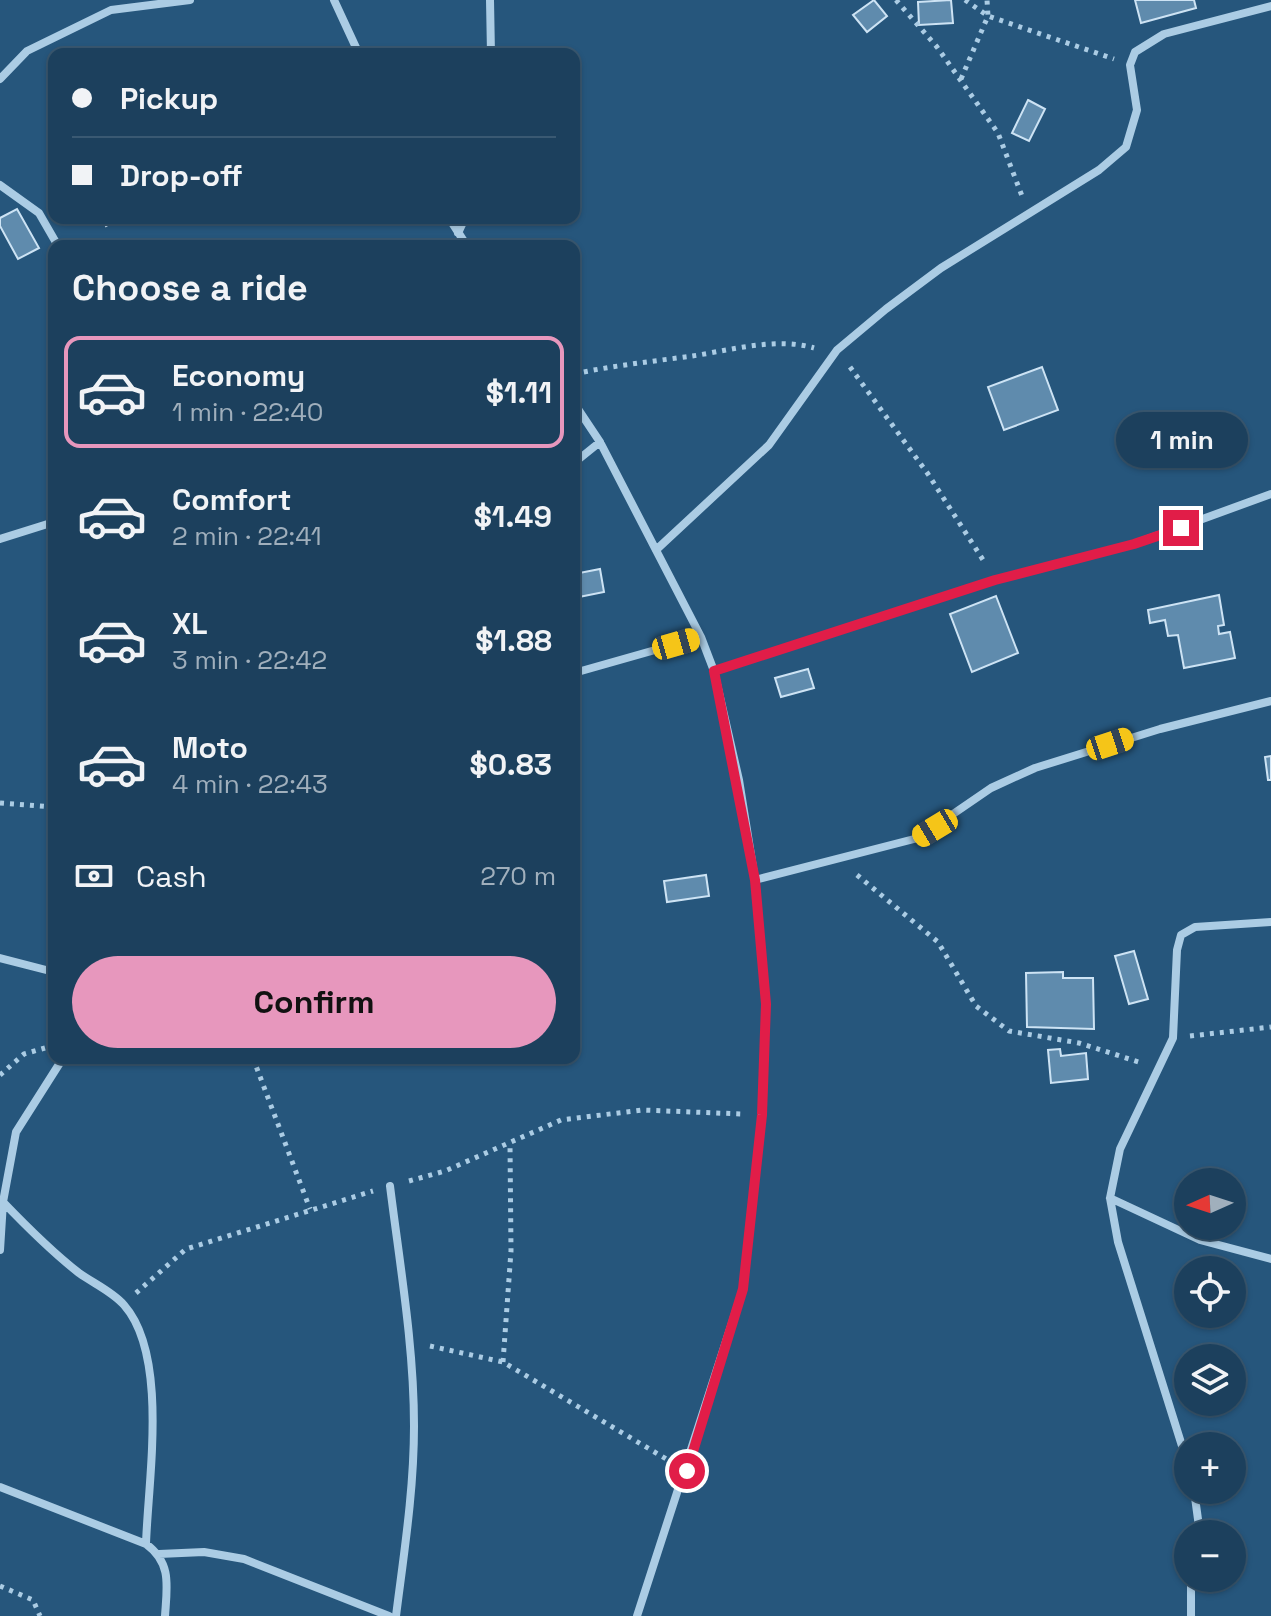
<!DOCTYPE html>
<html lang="en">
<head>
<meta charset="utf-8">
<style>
  body { margin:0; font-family:"Space Grotesk",sans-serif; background:#254763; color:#f1f3f6; height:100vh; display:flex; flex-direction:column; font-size:30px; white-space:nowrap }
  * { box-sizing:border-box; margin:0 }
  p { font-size:26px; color:#a0afbc }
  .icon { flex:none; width:44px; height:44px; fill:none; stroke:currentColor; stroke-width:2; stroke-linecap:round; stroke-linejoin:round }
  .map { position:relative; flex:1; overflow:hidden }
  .sheet { position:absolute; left:48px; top:240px; width:532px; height:824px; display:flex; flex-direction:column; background:#1c405d; border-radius:16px; box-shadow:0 2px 6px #0004,0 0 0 2px #3a5972 }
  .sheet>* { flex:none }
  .hud { position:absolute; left:48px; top:48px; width:532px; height:176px; border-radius:16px; box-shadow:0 2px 6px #0004,0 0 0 2px #3a5972; display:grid; align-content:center; height:176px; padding:0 24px; background:#1c405d }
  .needle { width:52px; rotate:267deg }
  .tools { position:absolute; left:1174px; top:1168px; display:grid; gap:16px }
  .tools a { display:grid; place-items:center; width:72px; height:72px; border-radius:50%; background:#1c405d; box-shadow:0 2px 6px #0004,0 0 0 2px #3a5972; font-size:40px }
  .end { position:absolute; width:36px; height:36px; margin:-18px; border:10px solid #e11d48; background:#fff; box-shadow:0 0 0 4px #fff }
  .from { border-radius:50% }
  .bubble { position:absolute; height:56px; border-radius:28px; background:#1c405d; box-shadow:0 2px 6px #0004,0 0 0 2px #3a5972; font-size:26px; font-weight:800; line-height:56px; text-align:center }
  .car { position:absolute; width:24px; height:48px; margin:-24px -12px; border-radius:10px; box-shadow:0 0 6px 2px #0007; background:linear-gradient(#f5c518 24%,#345 0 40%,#f5c518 0 76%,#345 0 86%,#f5c518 0) }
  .hud b { display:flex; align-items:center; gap:28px; height:76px; font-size:30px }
  .hud b+b { border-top:2px solid #3a5972 }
  .hud i { width:20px; height:20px; background:#f1f3f6 }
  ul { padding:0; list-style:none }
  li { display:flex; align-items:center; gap:24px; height:112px; margin:0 16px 12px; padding:0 8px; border:4px solid transparent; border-radius:16px }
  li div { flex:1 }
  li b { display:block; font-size:30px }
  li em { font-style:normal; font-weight:800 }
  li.active { border-color:#e797bd }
  li>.icon { width:72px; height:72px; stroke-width:1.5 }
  h2 { padding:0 24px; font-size:36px; line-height:96px }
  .pay { display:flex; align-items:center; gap:20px; height:88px; padding:0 24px; font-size:30px }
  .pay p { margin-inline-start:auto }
  .cta { display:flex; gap:16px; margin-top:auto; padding:16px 24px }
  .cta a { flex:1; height:92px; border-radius:48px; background:#e797bd; color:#111; font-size:32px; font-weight:800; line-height:92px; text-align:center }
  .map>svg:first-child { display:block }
  .building { fill:#5f8bad; stroke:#cde3f4; stroke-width:2 }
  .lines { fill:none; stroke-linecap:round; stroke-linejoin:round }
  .path { stroke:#abcce4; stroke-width:5; stroke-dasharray:4 6; stroke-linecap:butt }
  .street { stroke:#abcce4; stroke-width:8 }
  .route { stroke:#e11d48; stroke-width:10 }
</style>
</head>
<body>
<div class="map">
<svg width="1271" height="1616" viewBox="0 0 1271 1616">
  <rect width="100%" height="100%" fill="#26567c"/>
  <path class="building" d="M874,0L887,16L867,32L853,15Z
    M951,0L953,23L919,25L918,2Z
    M1135,0H1194L1196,8L1141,23Z
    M1028,100L1045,109L1029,141L1012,133Z
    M17,209L39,248L18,259L0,226V218Z
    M102,218H119L106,226Z
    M1042,367L1058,410L1004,430L988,387Z
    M600,569L604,592L574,598V574Z
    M1219,595L1224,625L1218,626L1219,634L1230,632L1235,658L1184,668L1178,635L1168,636L1165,620L1150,623L1148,610Z
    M996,596L1018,653L972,672L950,614Z
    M808,669L814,688L781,697L775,678Z
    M1271,756V780H1268L1265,757Z
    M706,875L709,896L667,902L664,881Z
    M1134,951L1148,999L1129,1004L1115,956Z
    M1063,972V978H1093L1094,1029L1027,1027L1026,973Z
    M1060,1049L1061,1056L1086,1053L1088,1079L1051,1083L1048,1050Z"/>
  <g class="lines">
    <path class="path" d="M896,0L937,47L998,133L1022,196
      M965,0L988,16L1114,59
      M961,79L988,16L987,0
      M850,367L928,474L985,563
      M574,374C611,366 647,362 685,357C725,352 774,336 814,348
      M0,803L54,807
      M857,875L938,942L976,1006L1009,1031L1079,1043L1142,1063
      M1190,1036L1271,1027
      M253,1058L310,1209
      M0,1075L24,1054L45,1048
      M409,1181L445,1171L561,1120L642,1110L742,1114
      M136,1293L186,1249L373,1191
      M430,1346L503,1362L668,1460
      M503,1362L511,1251L510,1145
      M0,1586L33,1600L40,1616"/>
    <path class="street" d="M334,0L359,54
      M490,0L491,54
      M0,79L27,51L111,10L190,0
      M0,185L39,213L58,246
      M449,218L467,246
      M458,233L465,218
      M574,403L600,442L701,637L714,671L739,780L755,880L766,1004L762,1115L743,1289L637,1616
      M574,463L600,442
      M0,539L54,522
      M656,550L769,445L837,350L886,309L941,268L1099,170L1126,147L1137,110L1130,65L1135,52L1164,34L1271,6
      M714,671L995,580L1134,544L1271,494
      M574,673L701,637
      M755,880L918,838L991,788L1035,768L1160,729L1271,701
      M0,958L54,972
      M390,1186C400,1266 414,1346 414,1426C414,1490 404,1553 396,1616
      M1110,1198L1200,1240L1271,1259
      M3,1202C27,1227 52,1252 79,1273C93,1283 113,1292 124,1305C169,1356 148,1480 146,1544
      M0,1250L3,1202L16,1132L63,1058
      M1188,1465L1118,1242L1110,1198L1120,1149L1173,1038L1177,950L1181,935L1195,927L1271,922
      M0,1487L146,1544C172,1563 167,1586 165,1616
      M1194,1490L1200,1534
      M159,1554L204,1552L244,1559L389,1616
      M1191,1578V1616"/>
  </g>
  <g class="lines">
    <path class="route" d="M687,1471L743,1289L762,1115L766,1004L755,880L714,671L995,580L1134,544L1181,528"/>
  </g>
</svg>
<div class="tools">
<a><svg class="needle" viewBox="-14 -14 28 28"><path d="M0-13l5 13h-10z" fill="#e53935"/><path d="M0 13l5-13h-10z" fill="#a0afbc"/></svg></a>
<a><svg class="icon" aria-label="locate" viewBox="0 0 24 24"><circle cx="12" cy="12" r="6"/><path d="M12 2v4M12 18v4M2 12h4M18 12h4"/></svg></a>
<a><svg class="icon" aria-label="layers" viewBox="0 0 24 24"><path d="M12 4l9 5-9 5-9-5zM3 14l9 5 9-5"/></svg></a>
<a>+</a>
<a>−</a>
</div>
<i class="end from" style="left:687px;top:1471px"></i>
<i class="end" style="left:1181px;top:528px"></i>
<div class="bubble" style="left:1116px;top:412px;width:132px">1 min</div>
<i class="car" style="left:676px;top:644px;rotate:74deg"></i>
<i class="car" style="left:1110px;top:744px;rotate:72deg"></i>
<i class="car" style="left:935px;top:828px;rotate:239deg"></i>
<div class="hud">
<b><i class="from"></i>Pickup</b>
<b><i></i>Drop-off</b>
</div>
<section class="sheet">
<h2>Choose a ride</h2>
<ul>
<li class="active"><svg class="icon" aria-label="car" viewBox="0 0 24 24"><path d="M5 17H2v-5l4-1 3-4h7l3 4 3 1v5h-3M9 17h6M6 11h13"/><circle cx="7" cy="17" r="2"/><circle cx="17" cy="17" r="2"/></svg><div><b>Economy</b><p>1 min · 22:40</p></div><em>$1.11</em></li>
<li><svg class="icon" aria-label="car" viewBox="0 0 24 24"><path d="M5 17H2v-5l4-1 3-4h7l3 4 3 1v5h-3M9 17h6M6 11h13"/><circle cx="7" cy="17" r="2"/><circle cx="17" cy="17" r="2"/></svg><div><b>Comfort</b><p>2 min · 22:41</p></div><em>$1.49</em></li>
<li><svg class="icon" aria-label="car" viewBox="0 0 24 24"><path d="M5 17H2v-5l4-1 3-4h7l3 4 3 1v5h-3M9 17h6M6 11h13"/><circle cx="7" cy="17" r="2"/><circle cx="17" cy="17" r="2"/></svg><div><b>XL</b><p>3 min · 22:42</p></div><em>$1.88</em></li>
<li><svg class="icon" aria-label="car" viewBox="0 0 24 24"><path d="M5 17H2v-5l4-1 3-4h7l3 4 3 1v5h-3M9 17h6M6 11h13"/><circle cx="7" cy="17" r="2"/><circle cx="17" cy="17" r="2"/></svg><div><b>Moto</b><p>4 min · 22:43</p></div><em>$0.83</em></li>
</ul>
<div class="pay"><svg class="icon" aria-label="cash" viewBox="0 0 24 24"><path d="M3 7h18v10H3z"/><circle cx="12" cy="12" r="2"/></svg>Cash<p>270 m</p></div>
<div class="cta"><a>Confirm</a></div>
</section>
</div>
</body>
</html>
